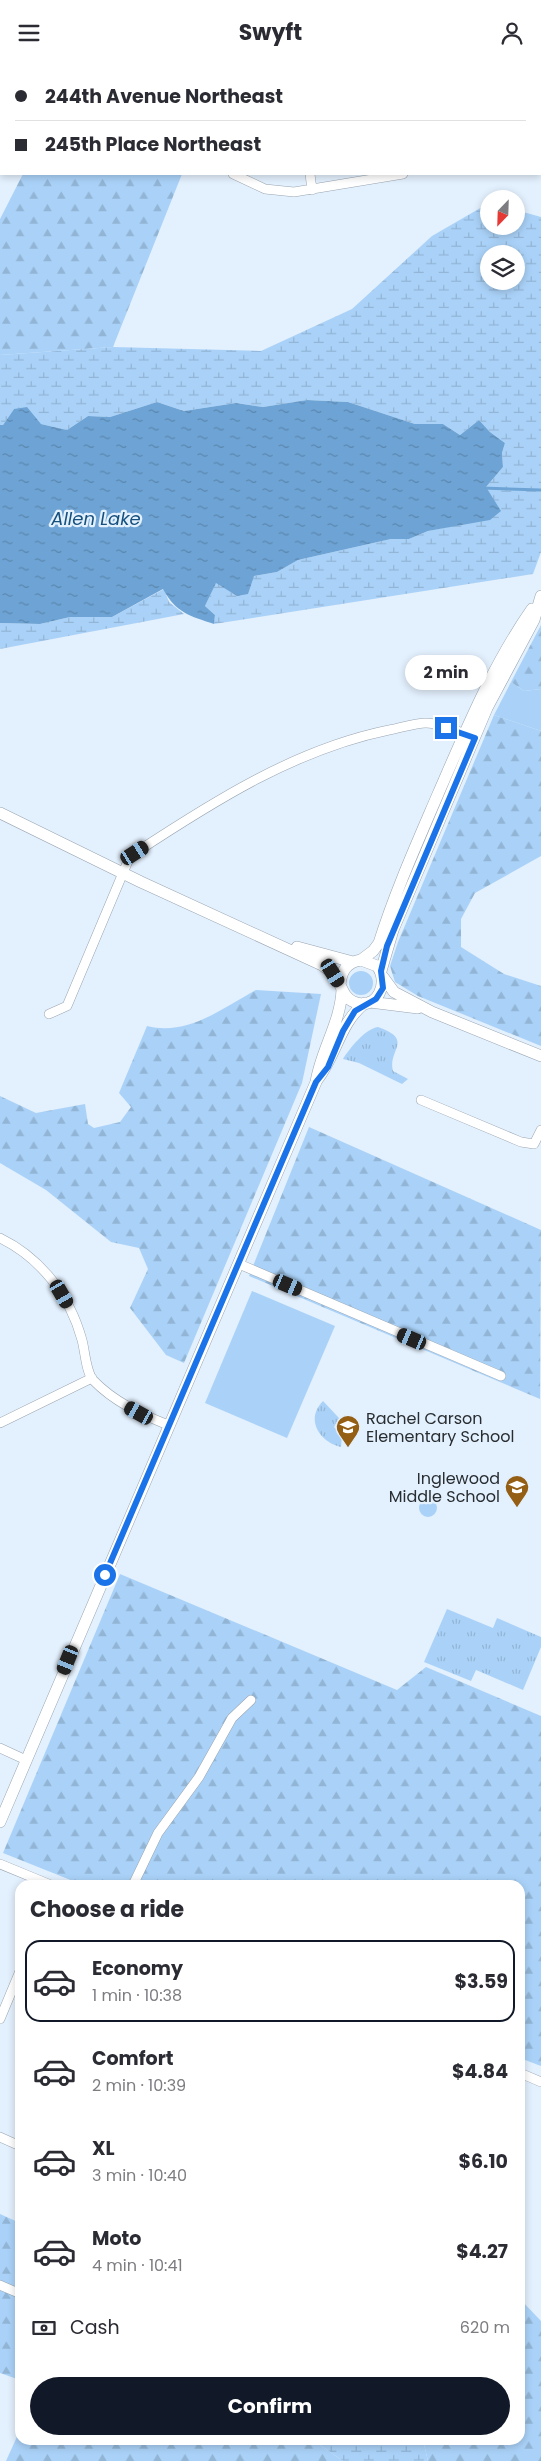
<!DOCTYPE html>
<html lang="en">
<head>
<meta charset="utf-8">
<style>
  body { margin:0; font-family:Poppins,sans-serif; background:#f2f2f3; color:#2b2b33; height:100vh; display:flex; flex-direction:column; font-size:19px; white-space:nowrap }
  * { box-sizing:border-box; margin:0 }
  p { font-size:16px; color:#7c7c81 }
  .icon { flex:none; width:28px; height:28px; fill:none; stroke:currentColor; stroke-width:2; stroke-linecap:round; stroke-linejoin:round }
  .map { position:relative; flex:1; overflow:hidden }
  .panel { position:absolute; left:15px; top:1815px; width:510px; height:565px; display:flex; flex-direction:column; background:#fff; border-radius:15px; box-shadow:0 2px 8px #0003 }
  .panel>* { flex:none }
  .banner { position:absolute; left:0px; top:0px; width:541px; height:110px; box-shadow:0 2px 8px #0003; display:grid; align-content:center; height:110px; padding:0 15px; background:#fff }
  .needle { width:32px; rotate:203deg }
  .buttons { position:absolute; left:480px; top:125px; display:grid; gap:10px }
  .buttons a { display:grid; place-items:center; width:45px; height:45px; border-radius:50%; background:#fff; box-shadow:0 2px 8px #0003; font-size:25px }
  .end { position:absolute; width:22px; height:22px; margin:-11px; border:6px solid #1a73e8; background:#fff; box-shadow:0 0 0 2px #fff }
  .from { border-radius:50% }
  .bubble { position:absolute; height:35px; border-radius:18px; background:#fff; box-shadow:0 2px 8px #0003; font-size:16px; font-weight:700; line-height:35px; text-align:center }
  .car { position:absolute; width:15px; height:30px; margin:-15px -8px; border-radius:6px; box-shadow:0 0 4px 1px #0007; background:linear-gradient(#222 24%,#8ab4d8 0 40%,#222 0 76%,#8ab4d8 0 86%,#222 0) }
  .banner b { display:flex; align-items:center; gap:18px; height:48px; font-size:19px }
  .banner b+b { border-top:1px solid #e1e1e2 }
  .banner i { width:12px; height:12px; background:#2b2b33 }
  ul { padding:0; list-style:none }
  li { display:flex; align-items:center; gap:15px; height:82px; margin:0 10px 8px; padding:0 5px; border:2px solid transparent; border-radius:15px }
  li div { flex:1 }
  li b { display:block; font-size:19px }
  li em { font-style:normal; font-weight:700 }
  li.selected { border-color:#111827 }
  li>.icon { width:45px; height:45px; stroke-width:1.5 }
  h2 { padding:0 15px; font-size:22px; line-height:60px }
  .pay { display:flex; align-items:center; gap:12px; height:55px; padding:0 15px; font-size:19px }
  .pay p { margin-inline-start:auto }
  .primary-button { display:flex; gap:10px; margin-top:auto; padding:10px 15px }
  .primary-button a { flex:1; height:58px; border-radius:30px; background:#111827; color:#fff; font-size:20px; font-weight:700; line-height:58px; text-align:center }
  header { display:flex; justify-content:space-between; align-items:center; height:65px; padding:0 15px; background:#fff; font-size:22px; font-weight:700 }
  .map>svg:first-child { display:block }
  .green { fill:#aad2f8 }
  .forest { fill:url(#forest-firs) }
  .wetland { fill:url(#wetland-marsh); fill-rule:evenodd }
  .park { fill:url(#park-tufts) }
  .water { fill:url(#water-ripples) }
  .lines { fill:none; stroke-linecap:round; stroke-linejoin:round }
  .stream { stroke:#6ea4d5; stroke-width:3 }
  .minor-casing { stroke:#99a5b1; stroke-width:10 }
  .tertiary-casing { stroke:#99a5b1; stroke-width:12 }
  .minor { stroke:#fff; stroke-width:9 }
  .tertiary { stroke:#fff; stroke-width:11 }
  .route { stroke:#1a73e8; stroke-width:6 }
  .labels { text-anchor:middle; stroke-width:4.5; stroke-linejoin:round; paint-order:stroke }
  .poi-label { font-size:16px; fill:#282d31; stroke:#e3f0fd; text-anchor:start }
  .water-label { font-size:18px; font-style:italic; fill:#15507f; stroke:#e3f0fd }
</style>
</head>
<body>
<header><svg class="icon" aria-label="menu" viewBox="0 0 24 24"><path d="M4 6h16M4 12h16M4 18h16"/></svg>Swyft<svg class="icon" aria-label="person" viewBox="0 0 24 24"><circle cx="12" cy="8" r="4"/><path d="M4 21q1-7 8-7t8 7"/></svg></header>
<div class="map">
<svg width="541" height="2396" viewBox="0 0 541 2396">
  <defs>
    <pattern id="forest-firs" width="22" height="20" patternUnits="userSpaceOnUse" patternTransform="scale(1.25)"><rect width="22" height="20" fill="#aad2f8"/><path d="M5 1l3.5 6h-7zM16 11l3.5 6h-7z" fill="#92b5d5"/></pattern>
    <pattern id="wetland-marsh" width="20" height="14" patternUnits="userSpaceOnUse" patternTransform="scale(1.25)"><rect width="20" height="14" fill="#aad2f8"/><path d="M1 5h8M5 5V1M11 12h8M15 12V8" fill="none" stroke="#92b5d5"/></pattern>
    <pattern id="park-tufts" width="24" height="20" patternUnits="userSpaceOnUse" patternTransform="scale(1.25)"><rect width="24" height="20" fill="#aad2f8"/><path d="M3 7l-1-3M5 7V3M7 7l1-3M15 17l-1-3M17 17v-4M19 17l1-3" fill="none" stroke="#92b5d5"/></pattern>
    <pattern id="water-ripples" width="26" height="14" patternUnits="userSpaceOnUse" patternTransform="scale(1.25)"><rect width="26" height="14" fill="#6ea4d5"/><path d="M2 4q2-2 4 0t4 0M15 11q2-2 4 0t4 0" fill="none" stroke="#5a86ad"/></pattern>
  </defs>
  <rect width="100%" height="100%" fill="#e3f0fd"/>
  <path class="green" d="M511,617L524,626L541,624V666L494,650Z
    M349 918a12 12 0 1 1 24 0a12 12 0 1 1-24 0Z
    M252,1226L335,1261L287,1373L205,1338Z"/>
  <path class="forest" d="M23,109H182L113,282L0,290V154Z
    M541,560V624L524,626L511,617Z
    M494,650L541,666V791L475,828L461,854V882L504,909L541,921V981L418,931L395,917L390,901L398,877Z
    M256,925L321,929L302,1018L184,1298L166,1290L130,1243L148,1204L139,1183L111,1177L46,1125L0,1098V1031L36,1048L85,1039L88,1059L94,1063L120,1057L131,1042L119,1028L147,961C188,971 221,944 256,925Z
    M309,1062L541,1165L540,1334L249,1211Z
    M120,1509L397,1625L426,1602L541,1651V2001L520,1993V1820H83L3,1788Z
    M0,2149L20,2158V2315L0,2308Z
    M520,2234L541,2256V2396H428L423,2375H520Z
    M20,2365V2375H313L343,2396H6Z"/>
  <path class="wetland" d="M489,138V161H516V145L541,152V487L533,509L214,559L215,550L205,541L216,517L237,531L254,511L277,507L298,495L391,474H409L428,466L468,458L486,422L503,402L502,388L505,378L490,367L479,355L460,370L443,359H415L348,337L307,335L263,342L236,338L184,346L157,337L110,352L88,351L67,365L41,359L14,344L3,360H0V290L113,282L261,286L352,244L432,171ZM489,189H516V216H489Z
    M164,524L169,537L184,549L0,584V558L40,559L70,552H112Z
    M313,2375H423L428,2396H343Z"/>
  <path class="park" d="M378,962C415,975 387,985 393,1006L408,1014L402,1019L359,998L343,994C350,983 365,964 378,962Z
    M323,1336L339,1353L334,1362L342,1370L341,1382C319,1377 305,1354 323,1336Z
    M419 1443a9 9 0 1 1 18 0a9 9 0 1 1-18 0Z
    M447,1544L493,1563L497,1553L541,1572V1582L523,1625L476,1605L471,1616L424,1597Z"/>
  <path class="water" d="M307,335L348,337L415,359H443L460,370L479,355L490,367L505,378L502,388L503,402L486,422L501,446L490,455L428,466L409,474H391L298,495L277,507L254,511L248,529L237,531L216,518L205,541L215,550L214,559C190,551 176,548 163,524L112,552H70L40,559L0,558V360H3L14,344L27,342L41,359L67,365L88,351L110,352L157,337L184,346L236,338L263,342Z"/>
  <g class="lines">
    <path class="stream" d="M482,423L541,425"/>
    <g class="minor-casing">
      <path id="minor" d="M128,1L129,0
        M315,1V0
        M540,94H541
        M233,109L265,124L294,127L403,109
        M310,109L312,125
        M49,949L67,941L128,796L135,788C214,736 296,684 389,665C401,663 415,658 426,658C439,658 458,666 470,671
        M421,1035L521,1077L534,1079L541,1065
        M0,1173C41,1193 70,1231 82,1275C85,1286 86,1307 93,1315C114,1337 141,1349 168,1360
        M239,1199L501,1311
        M0,1358L92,1313
        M0,1683L26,1695
        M0,1799L51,1820
        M133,1820L158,1768L199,1712L232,1653L251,1635
        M0,1954L20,1906
        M520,2008L541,2017
        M0,2072L20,2081
        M0,2220L16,2227"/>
    </g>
    <g class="tertiary-casing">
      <path id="tertiary" d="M0,748L141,817L322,900C326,903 331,906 334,910C342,919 342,932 354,937C377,946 390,918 377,901L361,895C347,897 341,906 340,920
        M297,882L353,897
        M361,895L373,886L379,878C395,827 417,778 438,729C466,665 492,601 532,544
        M381,906L393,865L487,643L534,555L541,531
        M383,912L394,927L432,947L541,991
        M370,937L418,943
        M317,1015C336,991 340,957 365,938
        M0,1757L316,1017C321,985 341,957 342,924"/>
    </g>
    <use href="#minor" class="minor"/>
    <use href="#tertiary" class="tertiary"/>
  </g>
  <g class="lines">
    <path class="route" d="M105,1510L316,1017L328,1002L343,966L355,946L376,934L383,923L381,906L387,881L475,673L446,663"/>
  </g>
  <defs>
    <g id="school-pin" transform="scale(1.25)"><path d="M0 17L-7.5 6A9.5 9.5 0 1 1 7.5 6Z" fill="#945f14" stroke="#e3f0fd"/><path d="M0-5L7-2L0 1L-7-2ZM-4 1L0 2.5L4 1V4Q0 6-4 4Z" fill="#fff"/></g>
  </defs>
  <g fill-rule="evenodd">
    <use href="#school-pin" x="348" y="1362"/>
    <use href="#school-pin" x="517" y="1422"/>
  </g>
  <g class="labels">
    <g class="poi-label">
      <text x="366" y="1359">Rachel Carson<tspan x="366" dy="18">Elementary School</tspan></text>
      <text x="500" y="1419" text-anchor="end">Inglewood<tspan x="500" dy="18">Middle School</tspan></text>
    </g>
    <g class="water-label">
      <text x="96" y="460">Allen Lake</text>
    </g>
  </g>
</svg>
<div class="buttons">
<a><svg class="needle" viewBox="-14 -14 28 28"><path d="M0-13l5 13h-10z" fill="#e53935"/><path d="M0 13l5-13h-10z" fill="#7c7c81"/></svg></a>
<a><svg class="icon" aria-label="layers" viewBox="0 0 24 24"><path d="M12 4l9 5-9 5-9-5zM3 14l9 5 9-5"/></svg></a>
</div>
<i class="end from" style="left:105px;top:1510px"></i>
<i class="end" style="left:446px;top:663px"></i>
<div class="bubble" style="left:405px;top:590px;width:82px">2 min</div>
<i class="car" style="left:135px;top:788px;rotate:57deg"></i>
<i class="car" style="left:333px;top:908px;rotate:148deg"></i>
<i class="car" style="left:288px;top:1220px;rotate:113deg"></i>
<i class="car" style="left:62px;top:1229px;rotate:150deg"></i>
<i class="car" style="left:412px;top:1274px;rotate:293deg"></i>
<i class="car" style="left:139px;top:1348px;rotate:299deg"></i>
<i class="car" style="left:68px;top:1595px;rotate:202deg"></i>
<div class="banner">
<b><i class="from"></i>244th Avenue Northeast</b>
<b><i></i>245th Place Northeast</b>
</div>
<section class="panel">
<h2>Choose a ride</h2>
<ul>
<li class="selected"><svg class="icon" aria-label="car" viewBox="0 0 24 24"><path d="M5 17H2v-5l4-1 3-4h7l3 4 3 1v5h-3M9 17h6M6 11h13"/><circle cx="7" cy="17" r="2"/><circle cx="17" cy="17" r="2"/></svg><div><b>Economy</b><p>1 min · 10:38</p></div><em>$3.59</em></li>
<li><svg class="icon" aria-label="car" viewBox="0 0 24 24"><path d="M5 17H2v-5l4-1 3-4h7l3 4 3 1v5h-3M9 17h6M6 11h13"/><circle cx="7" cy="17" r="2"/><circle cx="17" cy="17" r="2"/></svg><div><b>Comfort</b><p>2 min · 10:39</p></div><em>$4.84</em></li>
<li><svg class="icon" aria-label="car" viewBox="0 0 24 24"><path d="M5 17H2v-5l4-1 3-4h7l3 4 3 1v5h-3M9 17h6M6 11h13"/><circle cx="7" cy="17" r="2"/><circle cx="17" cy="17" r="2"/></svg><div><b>XL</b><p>3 min · 10:40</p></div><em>$6.10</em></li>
<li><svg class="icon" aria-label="car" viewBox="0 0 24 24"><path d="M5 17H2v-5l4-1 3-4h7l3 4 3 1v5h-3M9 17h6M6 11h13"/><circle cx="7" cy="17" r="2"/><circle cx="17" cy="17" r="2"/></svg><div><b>Moto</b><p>4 min · 10:41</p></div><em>$4.27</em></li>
</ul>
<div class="pay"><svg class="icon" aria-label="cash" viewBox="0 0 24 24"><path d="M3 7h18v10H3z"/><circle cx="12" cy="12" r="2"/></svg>Cash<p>620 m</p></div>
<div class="primary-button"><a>Confirm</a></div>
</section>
</div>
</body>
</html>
